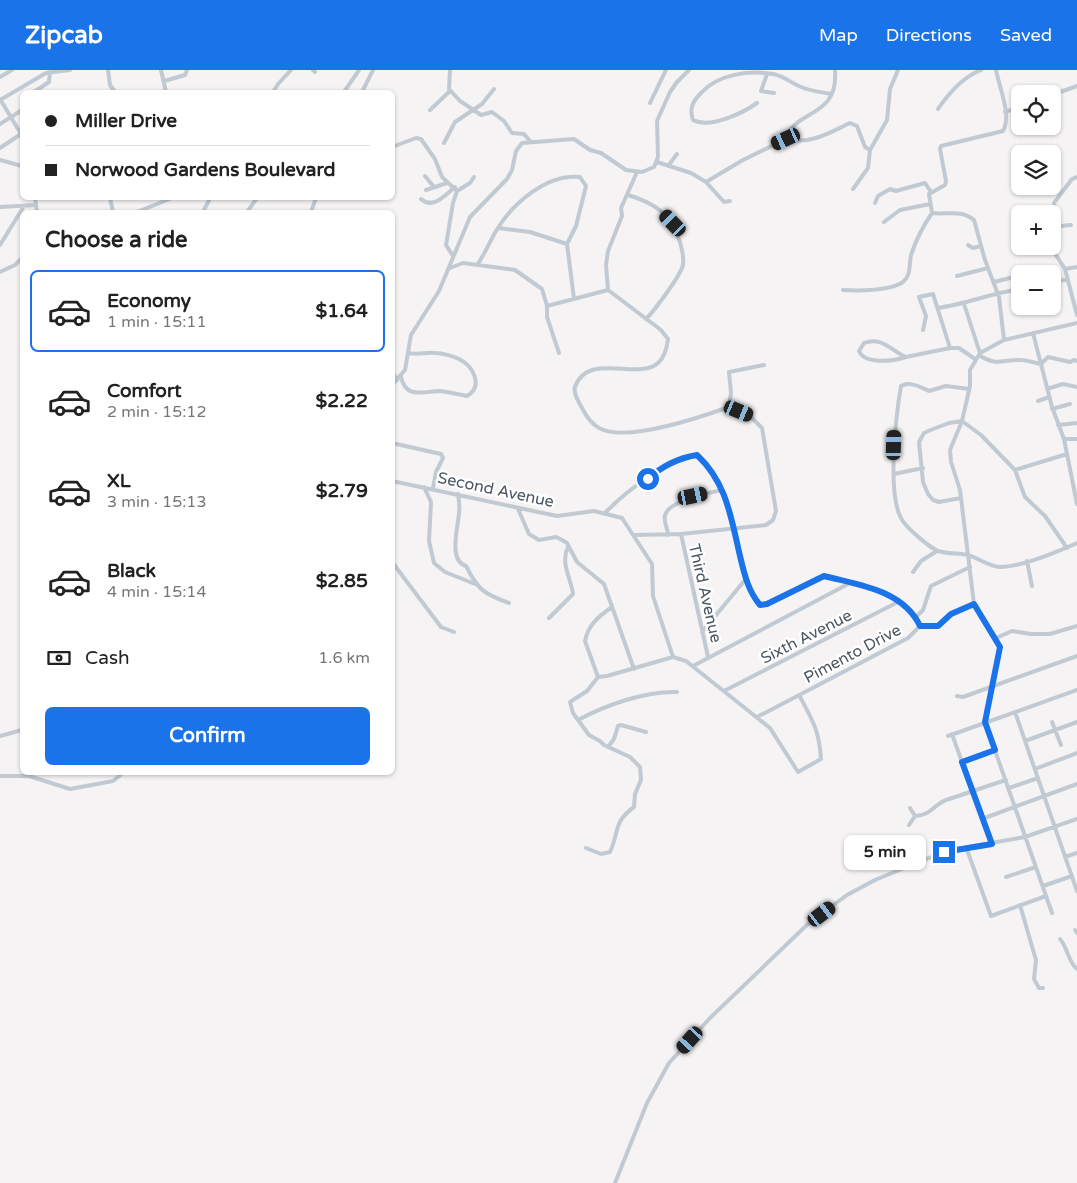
<!DOCTYPE html>
<html lang="en">
<head>
<meta charset="utf-8">
<style>
  body { margin:0; font-family:"Varela Round",sans-serif; background:#f2f2f2; color:#222; height:100vh; display:flex; flex-direction:column; font-size:19px; white-space:nowrap }
  * { box-sizing:border-box; margin:0 }
  p { font-size:16px; color:#767676 }
  .icon { flex:none; width:28px; height:28px; fill:none; stroke:currentColor; stroke-width:2; stroke-linecap:round; stroke-linejoin:round }
  .map { position:relative; flex:1; overflow:hidden }
  .side { position:absolute; left:20px; top:140px; width:375px; height:565px; display:flex; flex-direction:column; background:#fff; border-radius:8px; box-shadow:0 1px 4px #0004 }
  .side>* { flex:none }
  .banner { position:absolute; left:20px; top:20px; width:375px; height:110px; border-radius:8px; box-shadow:0 1px 4px #0004; display:grid; align-content:center; height:110px; padding:0 25px; background:#fff }
  .tools { position:absolute; left:1011px; top:15px; display:grid; gap:10px }
  .tools a { display:grid; place-items:center; width:50px; height:50px; border-radius:8px; background:#fff; box-shadow:0 1px 4px #0004; font-size:25px }
  .end { position:absolute; width:22px; height:22px; margin:-11px; border:6px solid #1a73e8; background:#fff; box-shadow:0 0 0 2px #fff }
  .from { border-radius:50% }
  .bubble { position:absolute; height:35px; border-radius:8px; background:#fff; box-shadow:0 1px 4px #0004; font-size:16px; font-weight:700; line-height:35px; text-align:center }
  .car { position:absolute; width:15px; height:30px; margin:-15px -8px; border-radius:6px; box-shadow:0 0 4px 1px #0007; background:linear-gradient(#222 24%,#8ab4d8 0 40%,#222 0 76%,#8ab4d8 0 86%,#222 0) }
  .banner b { display:flex; align-items:center; gap:18px; height:48px; font-size:19px }
  .banner b+b { border-top:1px solid #e0e0e0 }
  .banner i { width:12px; height:12px; background:#222 }
  ul { padding:0; list-style:none }
  li { display:flex; align-items:center; gap:15px; height:82px; margin:0 10px 8px; padding:0 15px; border:2px solid transparent; border-radius:8px }
  li div { flex:1 }
  li b { display:block; font-size:19px }
  li em { font-style:normal; font-weight:700 }
  li.current { border-color:#1a73e8 }
  li>.icon { width:45px; height:45px; stroke-width:1.5 }
  h2 { padding:0 25px; font-size:22px; line-height:60px }
  .pay { display:flex; align-items:center; gap:12px; height:55px; padding:0 25px; font-size:19px }
  .pay p { margin-inline-start:auto }
  .action { display:flex; gap:10px; margin-top:auto; padding:10px 25px }
  .action a { flex:1; height:58px; border-radius:8px; background:#1a73e8; color:#fff; font-size:20px; font-weight:700; line-height:58px; text-align:center }
  header { display:flex; align-items:center; gap:30px; box-sizing:border-box; height:70px; padding:0 25px; background:#1a73e8; color:#fff }
  header strong { font-size:24px }
  nav { display:flex; gap:28px; margin-inline-start:auto; font-size:18px }
  .map>svg:first-child { display:block }
  .lines { fill:none; stroke-linecap:round; stroke-linejoin:round }
  .minor { stroke:#c1cad2; stroke-width:4 }
  .route { stroke:#1a73e8; stroke-width:6 }
  .labels { text-anchor:middle; stroke-width:5; stroke-linejoin:round; paint-order:stroke }
  .street-label { font-size:16px; fill:#4a5661; stroke:#fff }
</style>
</head>
<body>
<header>
<strong>Zipcab</strong>
<nav><a>Map</a><a>Directions</a><a>Saved</a></nav>
</header>
<div class="map">
<svg width="1077" height="1113" viewBox="0 0 1077 1113">
  <rect width="100%" height="100%" fill="#f5f3f3"/>
  <g class="lines">
    <path class="minor" d="M108,0L110,15L115,22
      M161,0L166,22
      M313,0L315,2
      M450,0L449,19L460,31L481,45L492,42L504,51L512,63L524,64L530,71
      M767,4L761,21L774,23
      M0,7L12,0
      M164,11L185,5L187,0
      M34,22L49,12L50,2
      M273,22L278,14L291,0
      M344,22L359,0
      M362,22L373,0
      M1052,25L1077,16
      M0,29L21,64L0,78
      M0,30L46,3L70,0
      M650,33L666,0
      M757,33C743,43 710,59 693,50C689,38 693,31 701,23C718,4 749,0 773,4C784,6 791,13 801,17C810,21 822,22 831,24
      M938,39C949,23 963,7 981,0
      M430,40L450,21
      M1005,42L1020,37
      M0,54L22,40
      M786,69C810,75 829,63 850,53L857,56L865,77L870,80L887,50L890,19L898,0
      M444,73L455,52L482,34L494,19
      M392,77L416,68L421,69L435,89L442,107L457,121L453,133L446,175L453,186
      M0,90L22,96
      M657,92L691,103L706,112L743,90L786,69C794,39 839,49 835,0
      M668,96L677,84
      M425,106L434,117
      M706,112L724,132L730,131
      M853,119L868,98L870,80
      M426,120L447,113
      M457,121L470,113L474,107
      M628,125C655,133 671,144 680,172C682,179 684,187 683,195C681,205 654,241 646,249
      M35,128L37,142
      M110,128L113,142
      M421,129C433,140 445,125 455,117
      M875,133L878,126L890,119L896,121L925,113L931,122
      M0,137L36,135
      M137,142L172,128
      M203,142L210,128
      M247,142L257,128
      M311,142L316,128
      M932,143C947,145 961,139 974,150L985,190L999,227L1004,270
      M884,152L900,140L930,134
      M1056,152L1060,156L1071,155
      M498,158L530,162L567,174
      M1052,162L1056,150L1054,133L1072,109L1077,107
      M0,175L24,136
      M968,175L973,178L981,176
      M1050,176L1065,199L1077,245
      M477,195C485,184 489,173 496,161C512,134 547,103 580,107L586,116L576,156L567,174L574,229
      M450,198L463,193L515,200L542,219L547,236L608,220
      M1065,199L1077,197
      M0,202L15,195L22,188
      M957,206L988,198
      M1052,211L1068,210
      M994,212L1010,208
      M608,220L661,260L668,269C667,277 665,287 658,293C638,311 588,281 575,317C573,324 579,332 582,338C586,346 592,354 599,358C626,373 701,347 729,337
      M608,220L606,195L608,181L622,146L621,138L637,102
      M843,220C858,221 893,221 904,211C911,205 909,194 911,185C916,170 923,156 932,143L929,124L945,115L946,111L940,79L941,76L1003,61C1012,45 999,17 996,0
      M964,234L980,283
      M547,236V247L559,283
      M938,238C966,234 992,223 1020,219
      M923,260L926,246L919,227L933,224L950,278
      M1033,263L1052,337L1064,369L1077,434
      M979,285C997,297 1002,289 1021,290C1027,290 1034,293 1041,294L1048,287L1070,292L1074,290L1077,291
      M906,287C894,291 865,295 859,281L864,273C881,266 892,281 906,287L950,278H959L975,289
      M392,302L397,310
      M401,307C406,330 425,321 440,321C449,322 458,324 467,326C484,316 473,296 459,289C453,286 442,283 436,283C426,282 418,285 408,283
      M392,315L405,300L411,265L439,221L470,147L507,109L512,100L516,81L522,73L574,69L590,80L601,83L626,100L642,102L654,97L658,87L657,51L670,22L677,12L689,0
      M969,319L946,316L929,321C920,317 910,311 901,316C896,345 887,423 901,448C905,457 929,477 938,481C947,484 959,483 968,485C978,488 990,497 1000,497C1020,497 1059,481 1077,473
      M1047,319L1063,314L1077,317
      M1038,331L1049,327
      M1052,339L1070,334
      M1058,355L1077,353
      M1064,369H1077
      M392,373L441,384L443,388L436,402L433,418
      M1015,400L1025,427L1045,446L1067,478
      M894,404L923,398
      M392,411L557,446L594,441L622,448L652,494L653,526L673,587
      M424,417L431,432L429,471L434,493L445,502L475,514
      M458,424C459,430 460,437 459,443C458,458 448,491 466,496C478,520 484,524 509,533
      M961,428L939,432L933,430L928,424L923,412L919,372L924,363L933,359L949,353L962,351L981,365L1015,400L1067,384
      M518,439L529,464L539,470L556,467L562,470L567,473L577,492L604,514L634,599
      M605,443C626,421 667,390 697,385C726,412 731,448 740,486C744,503 748,521 760,535L767,533L824,506C859,515 903,520 920,556
      M681,464L708,587
      M635,465L681,464L766,455L773,450L776,441L762,358L749,345L729,337L731,323L729,302L764,295
      M668,465C668,459 663,451 665,445C670,430 708,423 722,420
      M1027,491L1032,516
      M392,492L441,557L454,562
      M913,502L921,491L937,481
      M612,537C599,546 588,555 585,571L598,607L607,606L673,587L686,591L770,658L798,702L821,689C819,660 813,651 799,625
      M916,547L923,540L931,516L970,497
      M549,548L573,524C571,508 560,493 568,477
      M920,556H938L951,544L974,534
      M702,562L745,510
      M996,568L1012,561L1031,564H1050L1077,556
      M693,596L850,513
      M724,621L898,532
      M957,626L963,627L1077,586
      M1015,642L1077,821
      M757,647L908,568L920,556
      M578,650C606,635 645,621 677,622
      M1052,652L1061,675
      M952,664L991,774
      M0,666L22,660
      M948,666L1077,620
      M1025,671L1077,652
      M608,677L614,669L618,656L621,655L646,662
      M962,692L995,680
      M1035,699L1077,683
      M0,706H29L70,719L113,711L124,702
      M1009,718L1038,708
      M910,738L915,746
      M982,749L1077,714
      M909,755L915,746C933,745 934,733 949,729C968,723 987,716 1006,710
      M966,777L991,846L1046,826
      M586,778L601,784L610,782C619,763 613,752 634,737L635,724L641,710L640,697L630,687L604,675L600,671L589,665L573,643L570,632L587,621L598,607
      M1065,787L1077,783
      M1006,807L1036,797
      M1043,816L1072,806
      M1020,835L1036,890L1034,909L1039,918H1043
      M1052,843L985,652L1000,577L974,534L960,420L951,392L950,380L962,351L970,316V300L980,283L1004,270L1077,253
      M1075,860L1077,863
      M1060,869C1068,878 1068,892 1077,899
      M615,1113L647,1033L669,993L710,948L809,853L847,825L875,810L926,789L957,779L1025,767L1077,749"/>
  </g>
  <g class="lines">
    <path class="route" d="M648,409C662,396 679,388 697,385C727,413 731,448 740,486C744,503 748,521 760,535L767,534L824,506C859,515 903,520 920,556H938L951,544L974,534L1000,577L985,652L995,680L962,692L992,774L944,782"/>
  </g>
  <g class="labels">
    <g class="street-label">
      <text transform="translate(496 419) rotate(12)" y="6">Second Avenue</text>
      <text transform="translate(706 523) rotate(77)" y="6">Third Avenue</text>
      <text transform="translate(806 566) rotate(-27)" y="6">Sixth Avenue</text>
      <text transform="translate(852 583) rotate(-28)" y="6">Pimento Drive</text>
    </g>
  </g>
</svg>
<div class="tools">
<a><svg class="icon" aria-label="locate" viewBox="0 0 24 24"><circle cx="12" cy="12" r="6"/><path d="M12 2v4M12 18v4M2 12h4M18 12h4"/></svg></a>
<a><svg class="icon" aria-label="layers" viewBox="0 0 24 24"><path d="M12 4l9 5-9 5-9-5zM3 14l9 5 9-5"/></svg></a>
<a>+</a>
<a>−</a>
</div>
<i class="end from" style="left:648px;top:409px"></i>
<i class="end" style="left:944px;top:782px"></i>
<div class="bubble" style="left:844px;top:765px;width:82px">5 min</div>
<i class="car" style="left:786px;top:69px;rotate:245deg"></i>
<i class="car" style="left:673px;top:153px;rotate:316deg"></i>
<i class="car" style="left:739px;top:341px;rotate:112deg"></i>
<i class="car" style="left:894px;top:375px;rotate:2deg"></i>
<i class="car" style="left:693px;top:426px;rotate:78deg"></i>
<i class="car" style="left:822px;top:844px;rotate:53deg"></i>
<i class="car" style="left:690px;top:970px;rotate:222deg"></i>
<div class="banner">
<b><i class="from"></i>Miller Drive</b>
<b><i></i>Norwood Gardens Boulevard</b>
</div>
<section class="side">
<h2>Choose a ride</h2>
<ul>
<li class="current"><svg class="icon" aria-label="car" viewBox="0 0 24 24"><path d="M5 17H2v-5l4-1 3-4h7l3 4 3 1v5h-3M9 17h6M6 11h13"/><circle cx="7" cy="17" r="2"/><circle cx="17" cy="17" r="2"/></svg><div><b>Economy</b><p>1 min · 15:11</p></div><em>$1.64</em></li>
<li><svg class="icon" aria-label="car" viewBox="0 0 24 24"><path d="M5 17H2v-5l4-1 3-4h7l3 4 3 1v5h-3M9 17h6M6 11h13"/><circle cx="7" cy="17" r="2"/><circle cx="17" cy="17" r="2"/></svg><div><b>Comfort</b><p>2 min · 15:12</p></div><em>$2.22</em></li>
<li><svg class="icon" aria-label="car" viewBox="0 0 24 24"><path d="M5 17H2v-5l4-1 3-4h7l3 4 3 1v5h-3M9 17h6M6 11h13"/><circle cx="7" cy="17" r="2"/><circle cx="17" cy="17" r="2"/></svg><div><b>XL</b><p>3 min · 15:13</p></div><em>$2.79</em></li>
<li><svg class="icon" aria-label="car" viewBox="0 0 24 24"><path d="M5 17H2v-5l4-1 3-4h7l3 4 3 1v5h-3M9 17h6M6 11h13"/><circle cx="7" cy="17" r="2"/><circle cx="17" cy="17" r="2"/></svg><div><b>Black</b><p>4 min · 15:14</p></div><em>$2.85</em></li>
</ul>
<div class="pay"><svg class="icon" aria-label="cash" viewBox="0 0 24 24"><path d="M3 7h18v10H3z"/><circle cx="12" cy="12" r="2"/></svg>Cash<p>1.6 km</p></div>
<div class="action"><a>Confirm</a></div>
</section>
</div>
</body>
</html>
